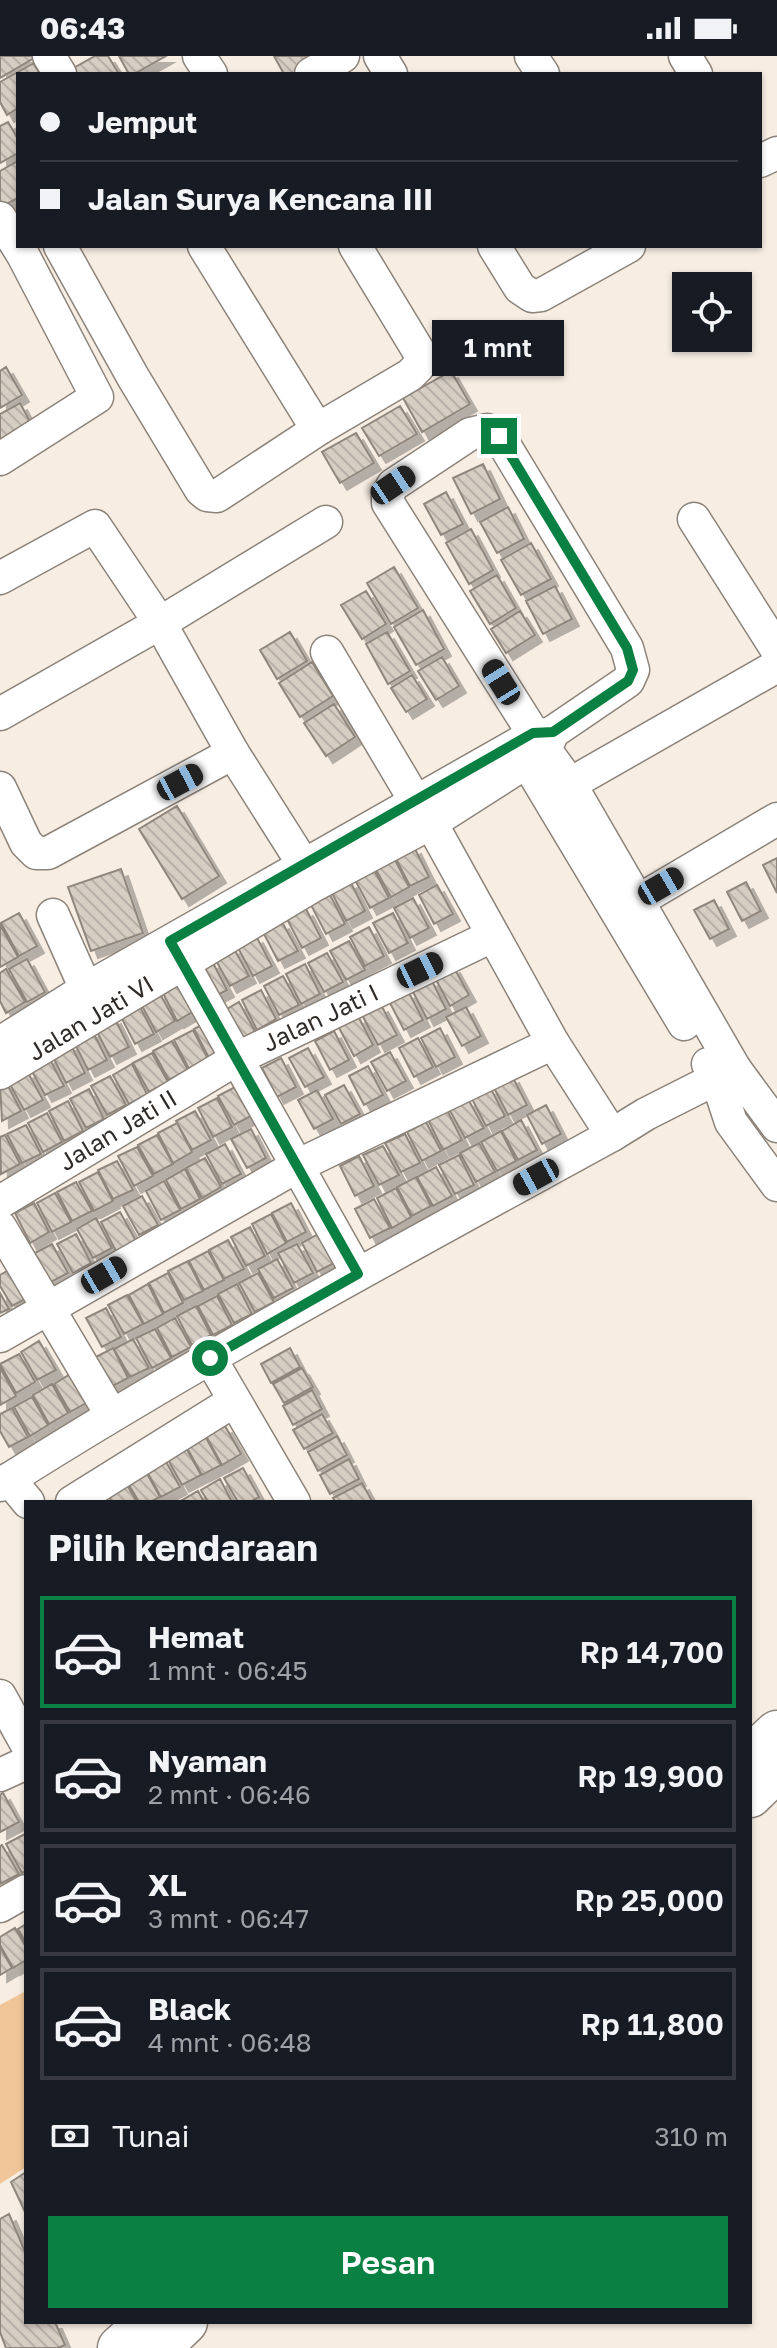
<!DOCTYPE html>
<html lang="id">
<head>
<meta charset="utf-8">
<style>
  body { margin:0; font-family:"Golos Text",sans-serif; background:#20242c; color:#f1f3f6; height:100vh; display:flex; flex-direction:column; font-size:30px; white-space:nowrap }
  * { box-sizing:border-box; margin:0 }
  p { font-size:26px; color:#9ea1a6 }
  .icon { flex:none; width:44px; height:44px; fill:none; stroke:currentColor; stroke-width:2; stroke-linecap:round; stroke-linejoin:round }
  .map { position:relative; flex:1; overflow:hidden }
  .panel { position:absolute; left:24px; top:1444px; width:728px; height:824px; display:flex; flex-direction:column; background:#171b24; border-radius:0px; box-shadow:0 2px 6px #0004 }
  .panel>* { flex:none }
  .hud { position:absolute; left:16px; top:16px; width:746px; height:176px; border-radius:0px; box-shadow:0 2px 6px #0004; display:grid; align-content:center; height:176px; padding:0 24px; background:#171b24 }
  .buttons { position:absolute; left:672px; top:216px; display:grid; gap:16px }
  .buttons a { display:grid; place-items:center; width:80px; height:80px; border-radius:0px; background:#171b24; box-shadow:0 2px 6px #0004; font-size:40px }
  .end { position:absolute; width:36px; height:36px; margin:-18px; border:10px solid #0b8043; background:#fff; box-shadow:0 0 0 4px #fff }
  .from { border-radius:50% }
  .bubble { position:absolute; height:56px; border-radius:0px; background:#171b24; box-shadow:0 2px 6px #0004; font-size:26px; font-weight:600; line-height:56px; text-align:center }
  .car { position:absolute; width:24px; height:48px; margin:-24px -12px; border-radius:10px; box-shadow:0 0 6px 2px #0007; background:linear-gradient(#222 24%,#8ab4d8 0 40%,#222 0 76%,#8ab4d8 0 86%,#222 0) }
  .hud b { display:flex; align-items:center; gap:28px; height:76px; font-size:30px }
  .hud b+b { border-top:2px solid #363941 }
  .hud i { width:20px; height:20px; background:#f1f3f6 }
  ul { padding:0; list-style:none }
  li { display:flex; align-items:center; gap:24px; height:112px; margin:0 16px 12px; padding:0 8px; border:4px solid #363941; border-radius:0px }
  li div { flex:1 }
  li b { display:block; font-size:30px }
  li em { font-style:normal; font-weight:600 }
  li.active { border-color:#0b8043 }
  li>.icon { width:72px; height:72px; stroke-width:1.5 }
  h2 { padding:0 24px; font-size:36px; line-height:96px }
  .pay { display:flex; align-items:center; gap:20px; height:88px; padding:0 24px; font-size:30px }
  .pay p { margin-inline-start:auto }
  .button { display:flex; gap:16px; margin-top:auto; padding:16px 24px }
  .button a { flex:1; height:92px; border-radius:0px; background:#0b8043; color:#fff; font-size:32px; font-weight:600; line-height:92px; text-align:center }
  .status { display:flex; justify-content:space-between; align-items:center; height:56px; padding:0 40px; background:#171b24; direction:ltr }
  .status svg { height:22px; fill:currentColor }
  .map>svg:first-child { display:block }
  .grass { fill:#f0c698 }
  .building { fill:url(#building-back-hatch); stroke:#8f867d; stroke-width:2; filter:url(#shadow) }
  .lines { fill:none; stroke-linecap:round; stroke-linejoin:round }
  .minor-casing { stroke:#8c837a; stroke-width:35 }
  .highway-casing { stroke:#8c837a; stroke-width:47 }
  .minor { stroke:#fff; stroke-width:32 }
  .highway { stroke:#fff; stroke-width:44 }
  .route { stroke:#0b8043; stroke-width:10 }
  .labels { text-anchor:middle; stroke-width:8; stroke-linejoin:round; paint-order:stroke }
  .street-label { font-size:24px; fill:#2f2b28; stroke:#fff }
</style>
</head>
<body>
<div class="status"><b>06:43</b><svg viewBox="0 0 49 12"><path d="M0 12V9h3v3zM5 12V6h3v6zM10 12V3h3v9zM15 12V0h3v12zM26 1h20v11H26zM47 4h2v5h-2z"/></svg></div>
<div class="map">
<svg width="777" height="2292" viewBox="0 0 777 2292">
  <defs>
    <pattern id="building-back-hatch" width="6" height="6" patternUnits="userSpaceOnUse" patternTransform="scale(2)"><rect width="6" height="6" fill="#d6cdc3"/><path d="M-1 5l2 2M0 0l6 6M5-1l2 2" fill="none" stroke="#b8b0a8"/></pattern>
    <filter id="shadow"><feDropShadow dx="7" dy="7" stdDeviation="0" flood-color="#0004"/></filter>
  </defs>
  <rect width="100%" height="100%" fill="#f7ede3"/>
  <path class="grass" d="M26,1935V2111L0,2128V1949Z"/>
  <path class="building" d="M0,0H33L34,2L0,22Z
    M95,0H108L119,18H63Z
    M119,0H166L134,18H129Z
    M274,0H329L297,18H284Z
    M34,7L40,18H18V52L7,59L0,46V26Z
    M8,66L18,83V97L0,107V70Z
    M18,105V142L3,150L0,145V115Z
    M6,311L22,339L0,352V315Z
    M451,315L470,348L422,376L403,342Z
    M20,347L35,375L0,395V358Z
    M400,350L417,378L379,400L362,372Z
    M356,377L374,407L340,427L322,396Z
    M483,408L500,443L471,458L453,422Z
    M446,436L463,468L441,479L424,448Z
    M508,451L524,483L497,497L480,466Z
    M471,473L493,514L469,528L446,487Z
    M531,487L551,523L521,539L501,504Z
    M394,511L418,552L391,568L367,527Z
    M497,519L516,552L490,568L470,535Z
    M555,530L572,563L543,578L526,545Z
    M366,535L386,568L362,583L341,549Z
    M423,554L444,593L416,609L394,571Z
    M520,555L535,579L506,597L491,573Z
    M290,576L307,605L277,623L260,594Z
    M387,576L410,615L388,628L366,588Z
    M442,601L459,630L436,644L418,615Z
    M312,606L333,640L300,661L279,627Z
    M412,619L427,643L406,656L391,632Z
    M334,648L355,681L326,700L304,667Z
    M177,750L219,820L182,843L139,773Z
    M414,791L429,821L410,830L395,801Z
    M394,802L409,831L391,841L375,812Z
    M777,802V837L763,809Z
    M373,812L389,842L370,852L354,822Z
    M121,813L143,877L91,895L68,831Z
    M350,825L365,855L346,865L331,835Z
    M746,826L761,855L742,865L727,836Z
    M437,829L453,858L434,868L419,839Z
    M330,839L345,868L326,878L311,849Z
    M413,842L429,872L410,882L394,852Z
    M714,844L729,873L710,883L694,854Z
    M306,853L321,882L302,892L287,863Z
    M19,857L37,890L19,900L1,867Z
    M393,857L408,887L389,897L373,867Z
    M282,866L298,895L278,905L263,876Z
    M0,869L18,901L0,911Z
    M369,871L384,900L365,910L350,881Z
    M256,880L272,910L253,920L237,890Z
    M349,885L365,914L346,924L330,895Z
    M233,891L249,920L230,930L214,901Z
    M327,897L343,926L324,936L308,907Z
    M27,903L45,936L27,946L9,913Z
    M212,905L227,934L208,944L193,915Z
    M305,908L320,938L301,948L286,918Z
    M453,910L469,939L450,950L434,920Z
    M6,913L25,946L6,957L0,945V917Z
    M283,920L299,949L279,959L264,930Z
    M431,923L446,953L427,963L412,934Z
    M181,925L196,954L177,965L162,935Z
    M261,934L276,963L257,974L242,944Z
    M408,935L423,964L404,974L389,945Z
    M159,936L175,965L156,976L140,946Z
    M239,946L255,975L236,986L220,957Z
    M139,949L154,978L135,988L120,959Z
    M381,949L397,979L378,989L362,959Z
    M466,951L481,980L462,990L446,961Z
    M358,960L373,989L354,1000L338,970Z
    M114,961L129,991L110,1001L95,972Z
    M213,963L228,992L209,1002L194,973Z
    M440,972L455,1001L436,1011L421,982Z
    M92,974L107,1004L88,1014L73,984Z
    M193,974L208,1003L189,1013L174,984Z
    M334,975L349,1004L330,1014L315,985Z
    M418,982L433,1011L414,1021L399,992Z
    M172,985L188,1014L169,1024L153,995Z
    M70,987L85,1017L66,1027L51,997Z
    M308,992L324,1021L305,1031L289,1002Z
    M390,996L406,1025L387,1035L371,1006Z
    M152,997L168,1026L149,1036L133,1007Z
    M48,1000L64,1030L45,1039L29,1010Z
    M281,1002L296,1031L277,1041L262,1012Z
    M132,1008L147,1038L129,1048L113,1019Z
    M368,1010L383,1039L364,1049L349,1020Z
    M27,1015L43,1044L24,1054L8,1025Z
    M110,1020L126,1049L107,1059L91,1030Z
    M512,1020L527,1049L508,1059L493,1030Z
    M6,1026L21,1055L2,1065L0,1028Z
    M344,1029L360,1058L341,1068L325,1039Z
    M237,1030L253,1059L234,1069L218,1040Z
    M490,1031L505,1060L486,1070L471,1041Z
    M89,1033L104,1063L86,1072L70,1043Z
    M317,1034L333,1063L314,1073L298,1044Z
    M217,1042L232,1071L213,1081L198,1052Z
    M468,1043L484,1072L465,1082L449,1053Z
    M68,1045L83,1075L64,1085L49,1055Z
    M546,1049L561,1078L542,1088L527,1059Z
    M447,1054L462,1084L443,1094L428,1064Z
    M195,1055L211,1084L192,1094L176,1065Z
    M47,1057L62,1086L43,1096L28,1067Z
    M521,1064L537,1094L518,1104L502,1075Z
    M426,1066L441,1095L422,1105L407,1076Z
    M177,1067L192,1096L173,1107L158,1077Z
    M26,1069L41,1098L22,1107L7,1078Z
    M251,1073L266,1102L247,1112L231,1083Z
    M501,1075L516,1105L497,1115L481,1086Z
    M405,1078L420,1107L401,1116L385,1087Z
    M5,1079L20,1108L1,1118L0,1081Z
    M157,1079L173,1108L154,1118L138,1089Z
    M479,1087L495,1116L476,1126L460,1097Z
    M225,1088L241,1118L222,1128L206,1098Z
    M383,1090L399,1119L379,1129L363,1099Z
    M137,1091L153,1120L134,1130L118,1100Z
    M459,1099L474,1129L455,1138L439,1109Z
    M359,1100L374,1130L355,1140L340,1110Z
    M205,1102L221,1131L202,1142L186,1112Z
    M117,1105L133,1134L113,1143L98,1114Z
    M436,1111L452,1140L433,1150L417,1121Z
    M185,1113L200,1143L181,1153L166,1124Z
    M98,1116L113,1145L94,1155L79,1126Z
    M416,1121L431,1150L412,1160L397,1131Z
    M164,1125L180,1154L161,1164L146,1135Z
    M76,1126L92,1155L72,1165L57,1136Z
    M396,1132L411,1161L392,1172L377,1142Z
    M55,1137L71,1166L52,1176L37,1147Z
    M142,1140L158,1169L139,1179L123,1150Z
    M374,1143L390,1172L370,1182L355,1153Z
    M34,1147L49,1176L30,1187L15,1157Z
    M291,1147L306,1176L287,1186L272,1157Z
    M120,1156L136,1185L116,1195L101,1166Z
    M271,1158L286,1187L267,1198L252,1168Z
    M96,1162L112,1192L93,1202L77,1173Z
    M250,1171L265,1200L246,1210L231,1181Z
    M320,1177L336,1206L317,1216L302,1187Z
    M76,1178L91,1207L73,1217L57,1188Z
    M228,1184L244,1213L224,1223L209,1194Z
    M52,1188L68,1217L49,1227L33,1198Z
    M297,1188L313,1217L294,1227L278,1197Z
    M208,1195L224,1224L204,1234L189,1205Z
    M277,1203L293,1232L274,1242L258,1213Z
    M188,1205L203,1235L184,1244L168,1215Z
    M14,1211L31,1240L12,1250L0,1230V1219Z
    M168,1217L183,1247L164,1257L149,1227Z
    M258,1217L274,1246L255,1256L239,1227Z
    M148,1228L163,1258L144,1268L129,1239Z
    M237,1228L252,1258L234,1267L218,1238Z
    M0,1237L9,1253L0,1257Z
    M127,1239L143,1268L124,1278L108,1249Z
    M217,1240L232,1269L213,1279L198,1250Z
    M196,1250L211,1279L192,1289L177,1260Z
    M106,1252L121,1281L102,1291L86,1262Z
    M175,1262L191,1291L172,1301L157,1272Z
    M155,1273L171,1302L152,1312L136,1282Z
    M133,1283L149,1312L130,1321L114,1293Z
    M39,1285L56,1314L37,1324L21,1296Z
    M113,1292L128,1322L109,1332L94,1302Z
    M290,1292L300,1311L271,1327L261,1308Z
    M19,1298L35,1326L16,1337L0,1308Z
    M0,1312L16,1340L0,1349Z
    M302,1312L313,1331L284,1347L273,1328Z
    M72,1317L88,1346L70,1356L54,1328Z
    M52,1328L68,1357L49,1368L33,1339Z
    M312,1334L322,1353L293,1369L283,1350Z
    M32,1341L48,1369L30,1380L14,1351Z
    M12,1352L28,1381L9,1391L0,1375V1358Z
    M322,1358L333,1377L304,1393L293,1374Z
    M225,1370L241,1398L222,1409L206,1380Z
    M205,1380L221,1409L202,1419L186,1390Z
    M337,1380L347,1399L318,1415L308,1396Z
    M185,1390L201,1419L182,1429L166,1400Z
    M164,1402L180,1431L161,1441L145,1412Z
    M349,1403L359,1423L330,1438L320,1419Z
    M144,1412L160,1441L150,1446H139L125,1422Z
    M243,1412L259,1441L250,1446H238L224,1422Z
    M123,1422L137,1446H112L104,1432Z
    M220,1423L232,1446H208L201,1434Z
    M362,1427L372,1445L335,1446L333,1442Z
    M198,1435L204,1446H179Z
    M3,1737L19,1766L0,1776V1739Z
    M25,1778L26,1815L22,1817L6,1788Z
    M2,1789L19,1818L0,1828V1790Z
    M26,1868V1887L18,1873Z
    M15,1872L26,1891V1904L13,1912L0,1889V1881Z
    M0,1891L12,1912L0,1919Z
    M26,2116V2158L11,2126Z
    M9,2158L26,2198V2266H55L65,2289L58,2292H6L0,2276V2163Z"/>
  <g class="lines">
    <g class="minor-casing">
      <g id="minor">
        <path d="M49,0L60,18"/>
        <path d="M199,0L211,18"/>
        <path d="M380,0L391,18"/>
        <path d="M531,0L543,18"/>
        <path d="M685,0L696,18"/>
        <path d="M311,18L343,0"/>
        <path d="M760,105L777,97"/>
        <path d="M0,162L23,199L97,341L0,403"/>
        <path d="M60,190L133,321L201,434L207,439L217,440L320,372"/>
        <path d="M204,190L311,363L320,372L410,319L418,311L421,299L355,190"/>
        <path d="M494,190L520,232L532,240L541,239L629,190"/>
        <path d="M694,463L777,594"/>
        <path d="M0,522L95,470L160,567L233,697L314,825"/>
        <path d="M327,596L416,746L431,767L553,987L612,1079"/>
        <path d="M0,658L160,567L326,466"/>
        <path d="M527,706L684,968"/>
        <path d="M570,728L777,610"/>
        <path d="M0,732L26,787L36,797H48L233,697"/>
        <path d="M621,855L777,763"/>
        <path d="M53,859L86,933"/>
        <path d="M174,891L358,1218"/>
        <path d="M0,987L86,933L537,677"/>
        <path d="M708,1008L717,1024L731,1066L777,1129"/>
        <path d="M735,1013L777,1070"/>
        <path id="s1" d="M0,1017L316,828L431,767L545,694L553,676"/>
        <path id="s2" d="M0,1146L238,1002L492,880"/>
        <path d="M0,1171L111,1358"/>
        <path d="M0,1280L299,1109L553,987"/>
        <path d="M210,1302L294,1446"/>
        <path d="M9,1423L28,1446"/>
        <path d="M0,1429C198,1303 406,1192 612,1079L646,1058L735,1013L570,728L533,677L388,447V438L393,429L470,378L487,374L499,380L627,592L633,614L628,625L553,676"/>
        <path d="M72,1446L234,1345"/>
        <path d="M0,1640L26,1687"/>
        <path d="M0,1719L26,1707"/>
        <path d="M0,1850L26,1835"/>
      </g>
    </g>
    <g class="highway-casing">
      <path id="highway" d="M750,1702L777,1677
        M750,1739L777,1713
        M120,2292L149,2266
        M158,2292L185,2266"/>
    </g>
    <use href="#minor" class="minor"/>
    <use href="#highway" class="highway"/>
  </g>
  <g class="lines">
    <path class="route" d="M210,1302L358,1218L170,885L533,677L553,676L628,625L633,614L627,592L499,380"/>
  </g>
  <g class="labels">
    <g class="street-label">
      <text dy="8" stroke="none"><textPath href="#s2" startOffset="370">Jalan Jati I</textPath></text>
      <text dy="8" stroke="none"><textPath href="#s1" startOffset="106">Jalan Jati VI</textPath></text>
      <text dy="8" stroke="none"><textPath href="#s2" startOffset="138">Jalan Jati II</textPath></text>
    </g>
  </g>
</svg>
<div class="buttons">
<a><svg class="icon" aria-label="locate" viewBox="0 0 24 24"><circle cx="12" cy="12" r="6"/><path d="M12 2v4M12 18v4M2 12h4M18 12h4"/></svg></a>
</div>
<i class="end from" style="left:210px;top:1302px"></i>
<i class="end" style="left:499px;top:380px"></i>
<div class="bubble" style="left:432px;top:264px;width:132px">1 mnt</div>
<i class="car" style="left:393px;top:429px;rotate:56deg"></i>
<i class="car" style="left:501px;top:626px;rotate:328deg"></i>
<i class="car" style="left:180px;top:726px;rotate:62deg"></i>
<i class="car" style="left:661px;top:830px;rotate:60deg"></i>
<i class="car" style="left:420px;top:914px;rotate:64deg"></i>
<i class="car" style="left:536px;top:1121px;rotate:241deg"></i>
<i class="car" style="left:104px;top:1219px;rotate:60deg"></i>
<div class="hud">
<b><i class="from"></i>Jemput</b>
<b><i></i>Jalan Surya Kencana III</b>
</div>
<section class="panel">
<h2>Pilih kendaraan</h2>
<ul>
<li class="active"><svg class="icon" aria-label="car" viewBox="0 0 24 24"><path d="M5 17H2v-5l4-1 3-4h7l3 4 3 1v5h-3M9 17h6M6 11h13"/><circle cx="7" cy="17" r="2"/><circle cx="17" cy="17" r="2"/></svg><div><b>Hemat</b><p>1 mnt · 06:45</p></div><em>Rp 14,700</em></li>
<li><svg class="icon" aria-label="car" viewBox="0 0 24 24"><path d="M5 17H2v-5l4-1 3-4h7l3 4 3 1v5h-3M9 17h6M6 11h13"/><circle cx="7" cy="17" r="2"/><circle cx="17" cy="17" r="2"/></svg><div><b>Nyaman</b><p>2 mnt · 06:46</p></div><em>Rp 19,900</em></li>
<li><svg class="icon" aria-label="car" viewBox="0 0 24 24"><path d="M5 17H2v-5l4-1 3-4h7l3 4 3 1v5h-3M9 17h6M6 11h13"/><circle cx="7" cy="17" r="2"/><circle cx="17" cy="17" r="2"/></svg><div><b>XL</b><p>3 mnt · 06:47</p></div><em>Rp 25,000</em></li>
<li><svg class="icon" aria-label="car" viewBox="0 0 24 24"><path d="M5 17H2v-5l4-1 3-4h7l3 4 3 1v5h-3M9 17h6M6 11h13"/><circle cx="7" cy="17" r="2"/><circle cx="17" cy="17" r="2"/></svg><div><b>Black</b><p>4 mnt · 06:48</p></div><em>Rp 11,800</em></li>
</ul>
<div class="pay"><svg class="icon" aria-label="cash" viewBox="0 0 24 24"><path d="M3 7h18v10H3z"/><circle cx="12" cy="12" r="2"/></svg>Tunai<p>310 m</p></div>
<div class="button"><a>Pesan</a></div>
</section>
</div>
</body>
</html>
